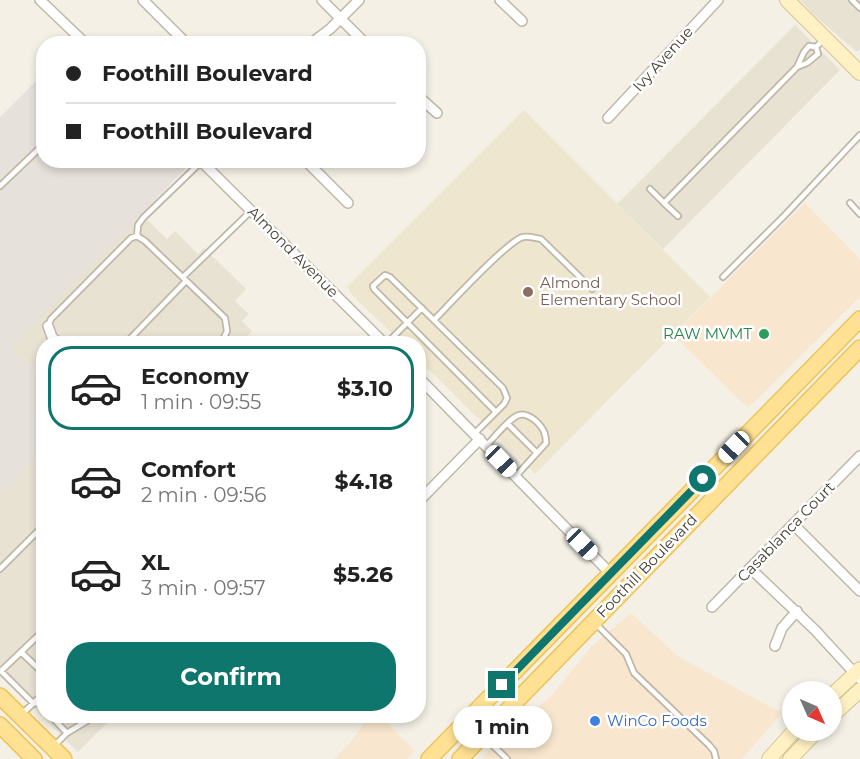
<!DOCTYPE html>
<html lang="en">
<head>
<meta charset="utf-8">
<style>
  body { margin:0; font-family:Montserrat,sans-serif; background:#f6f6f6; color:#222; height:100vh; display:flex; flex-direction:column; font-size:22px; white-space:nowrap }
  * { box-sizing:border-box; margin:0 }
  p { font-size:20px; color:#767676 }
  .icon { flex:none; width:33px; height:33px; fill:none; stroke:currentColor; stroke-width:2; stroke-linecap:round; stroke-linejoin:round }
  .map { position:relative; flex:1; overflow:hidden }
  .details { position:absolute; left:36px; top:336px; width:390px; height:387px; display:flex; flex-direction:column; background:#fff; border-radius:24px; box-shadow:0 3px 9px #0003 }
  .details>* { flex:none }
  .top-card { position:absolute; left:36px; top:36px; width:390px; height:132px; border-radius:24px; box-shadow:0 3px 9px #0003; display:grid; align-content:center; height:132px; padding:0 30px; background:#fff }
  .needle { width:39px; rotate:135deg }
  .fabs { position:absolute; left:782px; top:681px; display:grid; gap:12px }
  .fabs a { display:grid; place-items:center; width:60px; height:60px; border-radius:50%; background:#fff; box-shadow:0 3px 9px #0003; font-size:30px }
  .end { position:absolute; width:27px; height:27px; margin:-14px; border:8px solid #0f766e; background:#fff; box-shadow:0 0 0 3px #fff }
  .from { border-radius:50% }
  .bubble { position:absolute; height:42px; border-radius:21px; background:#fff; box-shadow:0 3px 9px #0003; font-size:20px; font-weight:700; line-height:42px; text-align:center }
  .car { position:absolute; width:18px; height:36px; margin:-18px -9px; border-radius:8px; box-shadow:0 0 4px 2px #0007; background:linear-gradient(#fff 24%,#345 0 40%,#fff 0 76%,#345 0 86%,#fff 0) }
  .top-card b { display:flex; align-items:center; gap:21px; height:57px; font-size:22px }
  .top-card b+b { border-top:2px solid #e0e0e0 }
  .top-card i { width:15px; height:15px; background:#222 }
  ul { padding:10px 0 0; list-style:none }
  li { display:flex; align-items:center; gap:18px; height:84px; margin:0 12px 9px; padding:0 18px; border:3px solid transparent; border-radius:24px }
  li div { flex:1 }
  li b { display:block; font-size:22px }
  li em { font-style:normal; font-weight:700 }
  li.current { border-color:#0f766e }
  li>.icon { width:54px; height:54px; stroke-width:1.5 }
  .button { display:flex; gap:12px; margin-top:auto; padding:12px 30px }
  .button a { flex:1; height:69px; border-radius:24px; background:#0f766e; color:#fff; font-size:24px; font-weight:700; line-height:69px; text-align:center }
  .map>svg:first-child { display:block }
  .residential { fill:#e8e2d3 }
  .commercial { fill:#f8e7ce }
  .industrial { fill:#e6e1da }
  .education { fill:#eee6ce }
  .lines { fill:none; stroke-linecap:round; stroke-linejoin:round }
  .lane-casing { stroke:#c0b8a7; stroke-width:8 }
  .street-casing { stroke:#c0b8a7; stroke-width:12 }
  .secondary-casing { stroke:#d7c591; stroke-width:16 }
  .primary-casing { stroke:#edc35a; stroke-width:18 }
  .lane { stroke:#fff; stroke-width:4.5 }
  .street { stroke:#fff; stroke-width:9 }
  .secondary { stroke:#fff1c4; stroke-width:14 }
  .primary { stroke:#ffe193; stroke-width:15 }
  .route { stroke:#0f766e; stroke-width:8 }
  .education-dot { fill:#8d6e63; stroke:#fff; stroke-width:2 }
  .leisure-dot { fill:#2e9e5b; stroke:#fff; stroke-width:2 }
  .shop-dot { fill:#3f7fe0; stroke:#fff; stroke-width:2 }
  .labels { text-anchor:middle; stroke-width:5; stroke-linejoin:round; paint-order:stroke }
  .street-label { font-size:15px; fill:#474034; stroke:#fff }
  .education-label { font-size:15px; fill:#785e54; stroke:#fff; text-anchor:start }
  .leisure-label { font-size:15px; fill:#27864d; stroke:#fff; text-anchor:end }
  .shop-label { font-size:15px; fill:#366cbe; stroke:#fff; text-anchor:start }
</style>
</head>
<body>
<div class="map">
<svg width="860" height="759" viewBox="0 0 860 759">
  <rect width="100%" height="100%" fill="#f4f0e5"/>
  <path class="residential" d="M800,0H860V49L857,52L815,16Z
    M795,25L840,70L663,249L617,204Z
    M141,214L167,239L175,231L198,254L204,248L246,289L235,301L249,314L242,321L252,331L240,343L44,344L43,379L10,347Z
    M43,450L44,716H114L78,752L0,675V495Z"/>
  <path class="commercial" d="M805,203L860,259V297L748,408L673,335Z
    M631,613L679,657L782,713L742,759H481L503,736L552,695L592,646Z
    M370,716H380L415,751L407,759H334L350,743Z"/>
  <path class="industrial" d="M43,74L44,160H182L188,166L11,347L43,379V450L0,495V117Z"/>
  <path class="education" d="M524,110L710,297L535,474L419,360L418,344L402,343L354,297L347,287Z"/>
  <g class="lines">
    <g class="lane-casing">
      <path id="lane" d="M852,0L860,8
        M797,67L807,63L818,54L816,47
        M0,186L44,144
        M650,189L664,203L797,67L804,52L809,46L816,47L824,39
        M664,203L678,216
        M850,203L860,214
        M137,236L145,241L225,318L227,331L221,344
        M137,236L138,225L143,218L201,162
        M183,277L251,211
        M723,277L785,215L860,135
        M434,320C449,305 507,241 523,237C529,236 535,238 541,239L592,289
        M48,326L51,319L131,238L137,236
        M125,344L186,281
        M386,344L422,308
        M508,424L537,453
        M474,434L504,404L507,398L503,388L390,277L385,275L373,286L374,289L496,412
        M486,446C494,438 509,418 519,415C525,413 531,417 536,421C543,428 546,433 546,443L516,476
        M0,569L44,525
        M596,624L626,654L634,673L709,745L714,751L716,759
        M44,630L1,671L33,703L41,704L44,707
        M21,652L44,674
        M22,714L44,693
        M51,716L67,733
        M484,737L507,759
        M54,746L67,733L95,716"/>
    </g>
    <g class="street-casing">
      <path id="street" d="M40,0L86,44
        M143,0L184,41
        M322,0L366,44
        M500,0L522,21
        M310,44L330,29L359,0
        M418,96L437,113
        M608,118L718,0
        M200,160L385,344
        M305,160L348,203
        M48,326L52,337L59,344
        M418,377L610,573
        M418,502L480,439
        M793,524L860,591
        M750,568L815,630L860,679
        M712,607L860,456
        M775,646L782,628L797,611"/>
    </g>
    <g class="secondary-casing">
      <path id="secondary" d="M787,0L860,73
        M831,696L860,669
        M831,717L860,690
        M769,759L795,730
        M790,759L818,730"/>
    </g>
    <g class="primary-casing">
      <path id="primary" d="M0,696L64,759
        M0,725L34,759
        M429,759L860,319
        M460,759L860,348"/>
    </g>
    <use href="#lane" class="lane"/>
    <use href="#street" class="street"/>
    <use href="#secondary" class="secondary"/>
    <use href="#primary" class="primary"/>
  </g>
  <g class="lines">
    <path class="route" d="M502,685L703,479"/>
  </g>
  <circle class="education-dot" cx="528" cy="292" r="6"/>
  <circle class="leisure-dot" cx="764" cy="334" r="6"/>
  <circle class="shop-dot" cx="595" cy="721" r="6"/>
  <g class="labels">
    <g class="street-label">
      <text transform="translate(663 59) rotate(-48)" y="5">Ivy Avenue</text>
      <text transform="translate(293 252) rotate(45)" y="5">Almond Avenue</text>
      <text transform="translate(786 532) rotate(-46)" y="5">Casablanca Court</text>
      <text transform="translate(647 566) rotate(-46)" y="5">Foothill Boulevard</text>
    </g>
    <g class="education-label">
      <text x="540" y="288">Almond<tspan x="540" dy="17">Elementary School</tspan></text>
    </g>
    <g class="leisure-label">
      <text x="752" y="339">RAW MVMT</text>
    </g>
    <g class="shop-label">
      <text x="607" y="726">WinCo Foods</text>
    </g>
  </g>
</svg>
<div class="fabs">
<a><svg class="needle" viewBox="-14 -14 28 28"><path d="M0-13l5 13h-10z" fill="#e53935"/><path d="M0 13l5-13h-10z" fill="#767676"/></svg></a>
</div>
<i class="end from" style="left:703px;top:479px"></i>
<i class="end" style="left:502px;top:685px"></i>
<div class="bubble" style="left:453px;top:706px;width:99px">1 min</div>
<i class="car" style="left:734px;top:447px;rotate:224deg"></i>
<i class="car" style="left:501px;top:461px;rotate:136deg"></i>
<i class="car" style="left:582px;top:544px;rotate:136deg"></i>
<div class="top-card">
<b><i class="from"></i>Foothill Boulevard</b>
<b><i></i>Foothill Boulevard</b>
</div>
<section class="details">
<ul>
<li class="current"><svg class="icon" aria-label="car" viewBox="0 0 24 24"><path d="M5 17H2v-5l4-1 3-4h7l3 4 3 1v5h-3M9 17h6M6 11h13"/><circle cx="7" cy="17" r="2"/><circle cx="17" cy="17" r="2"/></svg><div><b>Economy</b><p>1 min · 09:55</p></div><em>$3.10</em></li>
<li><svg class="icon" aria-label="car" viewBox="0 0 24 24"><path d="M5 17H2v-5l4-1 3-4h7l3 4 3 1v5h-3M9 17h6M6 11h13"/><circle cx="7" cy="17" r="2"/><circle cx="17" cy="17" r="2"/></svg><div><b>Comfort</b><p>2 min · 09:56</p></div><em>$4.18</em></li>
<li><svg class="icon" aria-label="car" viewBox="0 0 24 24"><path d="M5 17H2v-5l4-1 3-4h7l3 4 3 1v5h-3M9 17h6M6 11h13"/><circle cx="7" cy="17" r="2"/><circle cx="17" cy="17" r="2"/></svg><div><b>XL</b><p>3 min · 09:57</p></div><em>$5.26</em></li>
</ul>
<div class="button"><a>Confirm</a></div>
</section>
</div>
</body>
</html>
